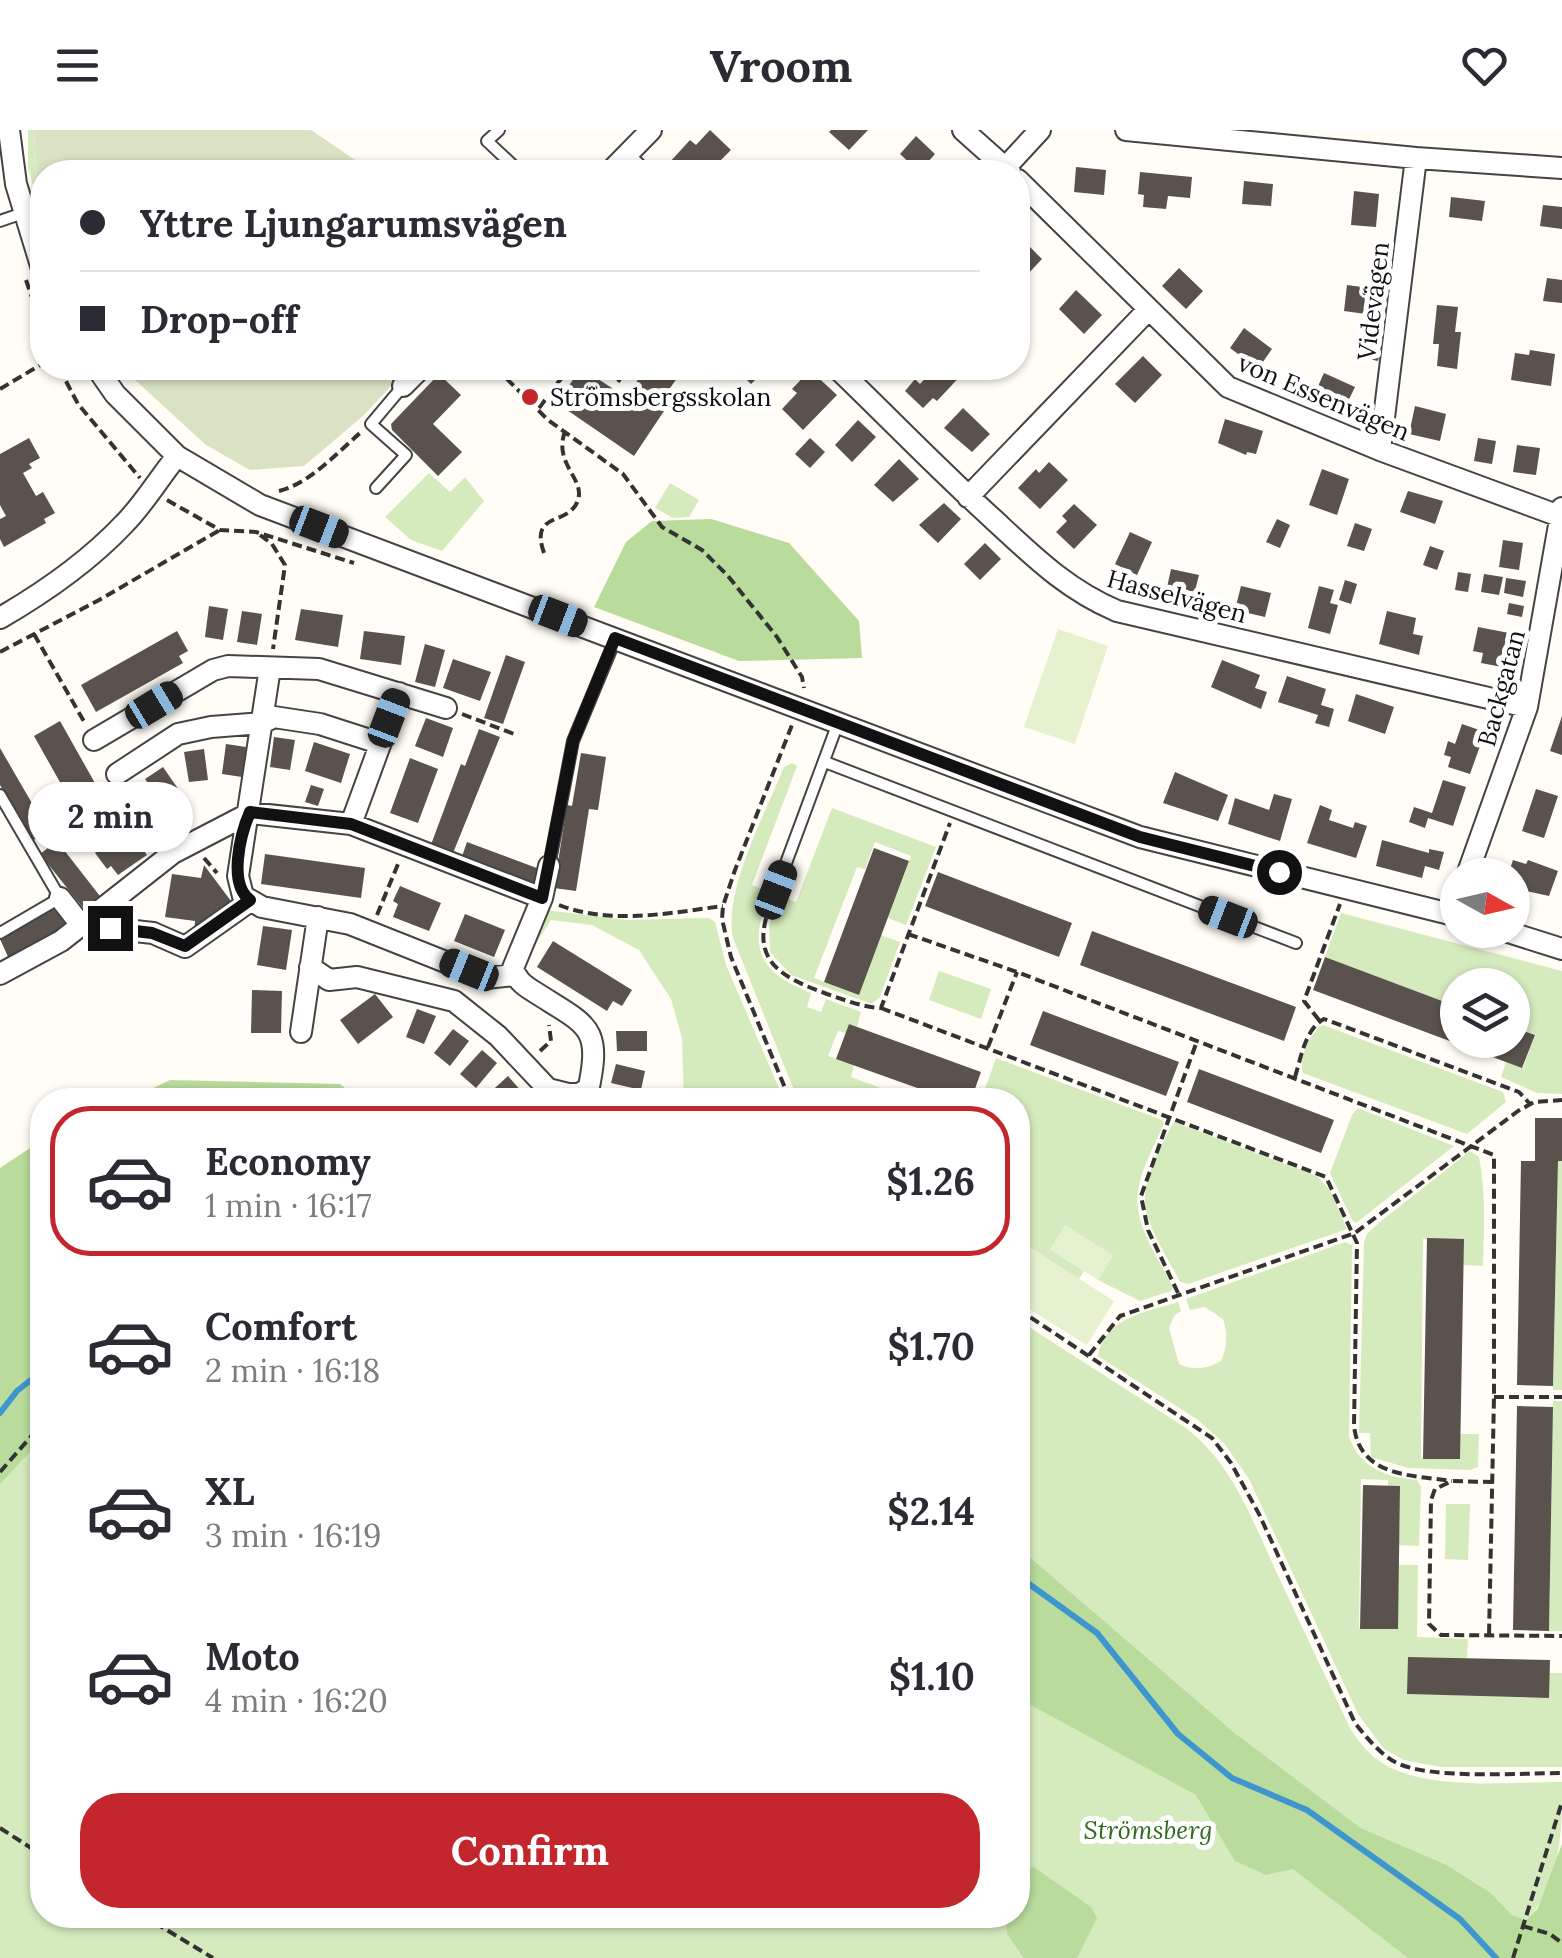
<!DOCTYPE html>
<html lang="en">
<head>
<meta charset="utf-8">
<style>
  body { margin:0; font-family:Lora,serif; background:#f2f2f3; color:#2b2b33; height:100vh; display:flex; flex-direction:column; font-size:38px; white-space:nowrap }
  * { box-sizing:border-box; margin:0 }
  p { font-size:32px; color:#7c7c81 }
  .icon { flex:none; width:55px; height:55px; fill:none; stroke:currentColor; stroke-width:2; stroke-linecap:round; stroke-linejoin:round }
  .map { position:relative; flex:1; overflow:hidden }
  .panel { position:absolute; left:30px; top:958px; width:1000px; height:840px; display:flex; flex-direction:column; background:#fff; border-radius:40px; box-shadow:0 2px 8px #0004 }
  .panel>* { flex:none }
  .guide { position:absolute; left:30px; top:30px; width:1000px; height:220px; border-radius:40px; box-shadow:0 2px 8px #0004; display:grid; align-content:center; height:220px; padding:0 50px; background:#fff }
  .needle { width:65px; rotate:98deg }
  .tools { position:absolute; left:1440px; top:728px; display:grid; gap:20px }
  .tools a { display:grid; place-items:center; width:90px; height:90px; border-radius:50%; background:#fff; box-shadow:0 2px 8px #0004; font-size:50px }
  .end { position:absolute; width:45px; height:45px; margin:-22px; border:12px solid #111; background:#fff; box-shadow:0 0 0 5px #fff }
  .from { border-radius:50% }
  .bubble { position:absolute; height:70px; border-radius:35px; background:#fff; box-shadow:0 2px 8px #0004; font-size:32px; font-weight:700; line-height:70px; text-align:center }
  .car { position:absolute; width:30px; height:60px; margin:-30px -15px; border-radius:12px; box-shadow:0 0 8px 2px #0007; background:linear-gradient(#222 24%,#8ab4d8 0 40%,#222 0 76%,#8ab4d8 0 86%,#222 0) }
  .guide b { display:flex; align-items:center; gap:35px; height:95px; font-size:38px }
  .guide b+b { border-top:2px solid #e1e1e2 }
  .guide i { width:25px; height:25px; background:#2b2b33 }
  ul { padding:18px 0 0; list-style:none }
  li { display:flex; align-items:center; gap:30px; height:150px; margin:0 20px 15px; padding:0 30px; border:5px solid transparent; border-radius:40px }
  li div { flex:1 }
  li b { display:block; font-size:38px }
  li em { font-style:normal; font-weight:700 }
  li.selected { border-color:#c4262e }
  li>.icon { width:90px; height:90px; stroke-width:1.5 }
  .action { display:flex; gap:20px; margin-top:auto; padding:20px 50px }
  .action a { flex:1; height:115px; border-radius:40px; background:#c4262e; color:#fff; font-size:40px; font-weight:700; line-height:115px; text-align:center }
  header { display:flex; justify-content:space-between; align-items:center; height:130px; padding:0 50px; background:#fff; font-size:45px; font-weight:700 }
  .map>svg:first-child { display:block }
  .green { fill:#d5ebbd }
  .forest { fill:#b9dc9c }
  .cemetery { fill:#d9e3c4 }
  .pitch { fill:#e6f2cf }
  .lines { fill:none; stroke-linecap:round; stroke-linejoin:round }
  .stream { stroke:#3f96cf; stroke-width:6 }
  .building { fill:#5a524d }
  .lane-casing { stroke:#444; stroke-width:14 }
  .street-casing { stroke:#444; stroke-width:24 }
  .path { stroke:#333; stroke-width:4; stroke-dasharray:10 5; stroke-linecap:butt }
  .lane { stroke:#fff; stroke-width:10 }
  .street { stroke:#fff; stroke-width:20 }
  .route { stroke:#111; stroke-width:12 }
  .poi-dot { fill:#c4262e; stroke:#fff; stroke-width:4 }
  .labels { text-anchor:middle; stroke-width:10; stroke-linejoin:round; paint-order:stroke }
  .street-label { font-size:25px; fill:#111; stroke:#fff }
  .poi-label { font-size:25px; fill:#111; stroke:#fff; text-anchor:start }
  .park-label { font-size:25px; font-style:italic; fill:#2f6b1f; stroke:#fff }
</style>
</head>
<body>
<header><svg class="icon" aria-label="menu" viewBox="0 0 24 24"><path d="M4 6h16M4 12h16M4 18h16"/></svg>Vroom<svg class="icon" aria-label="heart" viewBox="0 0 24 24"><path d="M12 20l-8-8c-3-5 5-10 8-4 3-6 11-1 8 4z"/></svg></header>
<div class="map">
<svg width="1562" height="1828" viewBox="0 0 1562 1828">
  <rect width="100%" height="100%" fill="#fffdf5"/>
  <path class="green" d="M28,0H34L38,72L28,38Z
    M429,343L450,362L465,347L484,371L442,421L411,410L385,387Z
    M670,353L699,370L689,387L673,388L655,378Z
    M792,633L797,636L752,755L769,762C749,817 756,841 811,863L807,877L821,882L826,869L861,882L857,897L849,894L846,903L838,901L828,926L854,935L851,947L913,970H798L733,808C723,761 766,682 784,637Z
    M832,678L936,717L906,795L888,788L911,726L875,712L865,739L857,737L814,848L859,865L881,805L900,812L880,867L872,874L791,845L770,822L769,796L779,766L796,772Z
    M545,780L627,790L709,788L715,792L726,835L784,970H684L682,908L671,869L639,820L592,795L551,790L533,818L524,841L521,838Z
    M1341,783L1562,841V964L1537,963L1501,947L1506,932L1523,938L1535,906L1513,897L1512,855H1458L1457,877L1325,827Z
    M939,841L991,859L981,889L929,870Z
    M1323,895L1503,962L1506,972L1467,1004L1303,943C1298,930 1310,901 1323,895Z
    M996,928L1162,990L1164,993C1155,1015 1141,1038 1138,1061C1133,1094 1159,1129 1173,1157L1171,1161L1140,1171L1098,1150L1113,1125L1050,1119L1084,1141L1079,1149L1029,1117L1018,1135V970H981Z
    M1358,978L1454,1016L1356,1093L1352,1090L1330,1043L1352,985Z
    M1174,992L1317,1046L1330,1060L1347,1099L1188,1154L1180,1152C1169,1130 1152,1105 1146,1081C1140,1055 1161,1014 1174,992Z
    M1470,1021L1479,1027C1486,1063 1484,1099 1483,1136L1463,1135L1464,1109H1423L1421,1328L1459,1329L1460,1304H1479L1478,1337L1470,1340L1408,1338L1371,1327L1370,1303H1359L1364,1112L1367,1104L1381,1091Z
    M1558,1031H1562V1260H1553Z
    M1345,1112L1352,1115V1121L1349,1307C1361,1338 1385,1347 1417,1350L1421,1357L1419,1416L1399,1415L1400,1356H1388V1350L1361,1349L1359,1498L1397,1499L1399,1435H1418L1417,1507L1468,1509L1467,1528L1408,1527V1564L1548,1568L1549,1543H1562V1637H1440L1404,1630L1384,1619L1358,1584L1249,1349L1224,1313L1198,1290L1098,1226C1104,1188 1146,1182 1178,1172L1181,1181L1174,1186L1169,1198L1179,1234C1194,1241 1207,1239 1221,1231C1227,1217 1228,1204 1223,1189L1205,1177L1190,1180L1186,1169Z
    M1018,1190L1183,1296C1234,1332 1255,1398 1281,1452C1304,1502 1328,1551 1351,1600C1360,1613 1370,1626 1384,1634C1429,1661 1510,1652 1562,1652C1562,1698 1562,1756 1526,1790L1512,1785L1491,1763L1447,1735L1361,1698L1236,1604L1018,1417Z
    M42,1200V1785H1018V1420L1497,1828H0V1214Z
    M1553,1271H1562V1501H1549Z
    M1446,1374H1470L1468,1430L1445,1429Z"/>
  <path class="forest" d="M711,389L789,413L859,491L862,528L739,531L594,477L626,412L652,391Z
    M170,950L340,954L360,970H128Z
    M42,1010V1309L0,1354V1038Z
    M1018,1417L1236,1604L1361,1698L1447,1735L1491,1763L1512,1785L1526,1790L1538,1778L1562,1714V1828H1408L1293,1739L1266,1745L1235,1731L1196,1665L1018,1568Z
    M1034,1737L1091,1777L1097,1788L1077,1828H1024L1007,1804L1006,1785H1018V1741Z"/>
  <path class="cemetery" d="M34,0H311L373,42H42V84L38,72Z
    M122,238H408L363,286L304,336L250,340L206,315Z"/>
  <path class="pitch" d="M1058,499L1108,516L1075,614L1024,597Z
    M1065,1095L1113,1125L1098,1150L1050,1119Z
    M1029,1117L1114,1171L1087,1215L1018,1172V1135Z"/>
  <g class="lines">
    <path class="stream" d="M0,1283L17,1261L42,1241
      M1018,1446L1097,1503L1178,1604L1232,1648L1307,1680L1460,1789L1496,1828"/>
  </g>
  <path class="building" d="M710,0L731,20L709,42H679L669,33L690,10L696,15Z
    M831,0H868L849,20L829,2Z
    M916,6L935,24L919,42L900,24Z
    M1076,37L1106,40L1104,65L1074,62Z
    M1140,42L1192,47L1190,68L1168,66L1166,79L1143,77L1144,65L1138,64Z
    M1244,51L1273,54L1271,76L1242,74Z
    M1354,61L1379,64L1376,97L1351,95Z
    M1451,67L1485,71L1482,91L1449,87Z
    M1543,75L1562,77V99L1540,96Z
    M1018,105L1042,129L1026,146L1018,138Z
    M1179,138L1203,161L1186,179L1162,156Z
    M1547,148L1562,150V173L1543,171Z
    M1347,155L1370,158L1366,184L1344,181Z
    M1076,160L1102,185L1084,204L1059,179Z
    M1437,175L1458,177L1455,202H1461L1457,239L1437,236L1439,214H1433Z
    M1244,198L1272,219L1258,239L1230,218Z
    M1361,215L1380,220L1378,231L1359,227Z
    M1530,220L1555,224L1551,256L1511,250L1515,223L1529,225Z
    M1143,226L1162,245L1135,273L1115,254Z
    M581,238L626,267L646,238H684L657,277L664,281L634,326L567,280L569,276L559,270Z
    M738,238H782L770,249L763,242L751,254L736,239Z
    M935,238L966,240L937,271L933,268L923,278L905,261L915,249L920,254Z
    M810,240L837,265L803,300L782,279L797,263L792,259Z
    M1324,243L1355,257L1344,280L1314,265Z
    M439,244L461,265L433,294L462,322L438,346L392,300L391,294Z
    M1415,276L1446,284L1440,311L1409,304Z
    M963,278L990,304L972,322L944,298Z
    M1225,289L1263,301L1256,324L1247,322L1246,325L1218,313Z
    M858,290L876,307L852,332L835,315Z
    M29,308L40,328L29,334L32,338L23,343L36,366L43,362L55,383L44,389L46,393L4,417L0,409V389L6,386L0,375V324Z
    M810,308L825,322L810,338L795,324Z
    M1478,308L1496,311L1492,334L1474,331Z
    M1517,315L1540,318L1536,345L1513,342Z
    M899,329L919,349L893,372L874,355Z
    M1049,332L1068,350L1040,379L1018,358L1036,339L1039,343Z
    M1322,339L1349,349L1337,385L1309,375Z
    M1408,361L1443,371L1435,394L1400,382Z
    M944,373L961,389L938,413L919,395Z
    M1074,374L1097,395L1074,419L1056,402L1067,391L1062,386Z
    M1277,389L1290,395L1280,418L1266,412Z
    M1355,393L1372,399L1364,421L1347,416Z
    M1130,402L1152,412L1137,445L1115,434Z
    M1503,410L1523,413L1519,440L1499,437Z
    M985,413L1001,429L980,450L964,434Z
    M1430,416L1444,421L1437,440L1423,435Z
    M1171,439L1199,445L1193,469L1166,462Z
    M1458,442L1471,444L1468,462L1455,460Z
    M1484,444L1503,447L1499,465L1481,462Z
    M1506,448L1526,451L1523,467L1504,463Z
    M1345,450L1357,454L1351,474L1339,470Z
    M1241,456L1271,463L1265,487L1235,480Z
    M1319,456L1334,460L1330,473L1338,475L1330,504L1308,498Z
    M1509,473L1524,476L1522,487L1507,484Z
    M209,476L228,479L223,510L205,507Z
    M301,479L343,485L338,517L295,510Z
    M242,481L262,484L257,515L237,512Z
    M1387,481L1416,488L1413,504L1423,506L1419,525L1379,514Z
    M1478,497L1509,503L1502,537L1481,533L1483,523L1473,521Z
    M177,501L188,521L179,526L183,533L96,582L81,555Z
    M364,501L405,506L401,535L360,529Z
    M425,514L445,520L435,557L415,552Z
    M506,525L525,532L503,594L484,588Z
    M453,529L491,542L480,571L443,558Z
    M1222,530L1260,545L1255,558L1267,562L1261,579L1211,557Z
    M1287,546L1326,559L1321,575L1334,579L1329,597L1315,593L1318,585L1278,572Z
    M1356,564L1394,577L1385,604L1348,591Z
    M1562,586V625L1550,621Z
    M426,588L453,598L443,627L415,616Z
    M60,591L100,662L74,677L34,606Z
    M1462,594L1485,602L1470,644L1448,637L1451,627L1444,625L1448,611L1455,614Z
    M479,599L500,607L451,728L429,720L461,634L465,636Z
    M274,607L295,610L290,640L270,637Z
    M314,612L350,624L341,653L305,641Z
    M226,614L246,617L242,647L222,644Z
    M0,618L48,701L32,711L0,655Z
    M204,619L208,650L189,652L184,622Z
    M581,623L606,627L598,680L589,679L576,761L554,758L567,675L572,676Z
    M410,628L438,639L418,693L390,683Z
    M163,637L181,663L163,675L145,649Z
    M1175,642L1228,665L1218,691L1163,673Z
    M1443,650L1466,657L1453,696L1428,688L1425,698L1409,692L1414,677L1432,683Z
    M311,655L324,659L318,676L305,672Z
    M1536,659L1558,666L1544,708L1522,701Z
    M1274,664L1292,669L1280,711L1228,694L1235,668L1269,680Z
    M1320,675L1332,680L1329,690L1353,698L1355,692L1367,696L1356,728L1307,713Z
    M117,684L147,725L118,745L111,736L107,739L95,723L100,718L89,703Z
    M1382,710L1429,723V719L1444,722L1439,740L1425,736L1422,748L1376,736Z
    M57,711L103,770L87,783L40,724Z
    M467,712L542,740L534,761L460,732Z
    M874,718L909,731L859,865L824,852Z
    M265,724L365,738L361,768L261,754Z
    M1513,730L1526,734L1528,730L1558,741L1549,766L1512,758V745H1508Z
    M204,735L234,775L194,804L195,791L165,787L172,744L201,748Z
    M938,742L1072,793L1059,827L925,776Z
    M400,756L441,773L429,801L393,787L398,774L393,771Z
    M57,776L68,795L9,829L0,809Z
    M465,784L505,800L494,827L454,811Z
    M263,796L292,800L286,840L257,835Z
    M1092,801L1296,877L1284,911L1080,835Z
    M553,811L632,860L622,876L613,871L607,881L537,837Z
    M1325,827L1458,877V910H1512V897L1535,905L1522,938L1313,860Z
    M252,860L282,861L281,903H251Z
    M375,864L393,887L358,914L340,890Z
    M417,879L436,886L424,914L406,907Z
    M1043,881L1179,932L1166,966L1030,915Z
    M849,894L981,942L971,970H951L836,929Z
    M453,899L469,911L450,936L434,923Z
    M616,901H647V921H617Z
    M482,920L497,933L476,958L460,944Z
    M616,934L645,941L641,960L611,953Z
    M1199,939L1334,990L1321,1023L1187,972Z
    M508,946L522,962L513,970H487L485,967Z
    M1535,988H1562V1031H1558L1553,1256L1517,1255L1521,1031H1535Z
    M1427,1108L1464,1109L1460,1329H1423Z
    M1517,1276L1553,1277L1549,1501L1513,1500Z
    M1363,1355L1400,1356L1398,1499H1360Z
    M1408,1527L1550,1530L1549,1568L1407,1564Z"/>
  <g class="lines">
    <g class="lane-casing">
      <path id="lane" d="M499,0L487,11L520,42
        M0,91L23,83
        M376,358L406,325L371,294L403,256
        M825,632L1296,813
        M0,665L60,768L0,803
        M549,736L573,611L615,510
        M776,760L838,593"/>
    </g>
    <g class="street-casing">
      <path id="street" d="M9,0L16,54L42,139
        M963,0L1010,42
        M1126,0L1416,28L1562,38
        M625,27L640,42
        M1005,38L1040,0
        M610,42L651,0
        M1018,50L1228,257L1380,320L1562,387
        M97,238L115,264L177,326L260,375L1140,707L1458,786
        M837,238C889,288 940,341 993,389C1034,427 1066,459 1117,481L1527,577
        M403,256L421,238
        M1380,320L1416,28
        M968,367L1147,181
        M0,488C45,462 88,432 124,394C144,374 159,348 177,326
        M270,538L238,746L243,766L262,777L350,794L486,848L514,845
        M94,610L213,540L228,536L319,539L446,578
        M117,644L178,604L211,597L262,593L274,587L320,594L379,613
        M351,694L399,563
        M549,736L542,768L513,838C516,849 523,855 533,861C589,897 603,895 587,966
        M1467,745L1527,577L1562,378
        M60,768L81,795L153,803L185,817L250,771
        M1502,800L1562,819
        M310,837L329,850L357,847L454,871L498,906L548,959L568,964H579L589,958
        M0,844L61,811L173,723L250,683L351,694L542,768
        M301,902L318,787"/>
    </g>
    <path class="path" d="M26,150L42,197
      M59,238L78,274L140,348
      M496,238L548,290L623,344L662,397L702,420L728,446L777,507L802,547L804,558
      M618,252L627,238
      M0,259L42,234
      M539,278L569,238
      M279,361C310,353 336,324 360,303
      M167,370L220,400L256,402L354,433
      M260,405L272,414L285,435L273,519
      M544,423C529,380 569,397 578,370C585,348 553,334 565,301
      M34,504L86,595
      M0,522L99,470L220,400
      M462,584L514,604
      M126,658L162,707
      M43,712L130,662
      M204,728L217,743
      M771,774C748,830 780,847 827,864C845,870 862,877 881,878L950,693
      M559,775C610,795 670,783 723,776
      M377,785L398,734
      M908,804L1017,842L1494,1025V1267L1489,1506
      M1461,805L1486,812
      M881,878L1326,1047L1357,1113L1354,1296C1360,1347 1411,1345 1452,1351
      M1319,890L1304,871L1340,774
      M988,917L1017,842
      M540,921L551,911L549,895
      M1295,947C1301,928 1305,899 1324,889L1519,962L1530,974
      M790,970L731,827L722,789L723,776L735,740L792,595
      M1178,1163L1148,1100L1141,1066L1197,911
      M1018,1179L1212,1308L1231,1333L1259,1384L1355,1593C1367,1608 1379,1623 1395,1632C1428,1650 1522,1643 1562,1643
      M1089,1225L1120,1186L1355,1103L1518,981L1534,972L1562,970
      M1494,1267H1562
      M0,1342L42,1294
      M1493,1352L1452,1351L1435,1359L1431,1370L1429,1494L1441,1505L1562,1506
      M0,1698L42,1725
      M142,1785L213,1828
      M1523,1796L1550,1804L1562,1813
      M1513,1828L1562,1672"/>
    <use href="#lane" class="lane"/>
    <use href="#street" class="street"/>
  </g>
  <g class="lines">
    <path class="route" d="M110,798L152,803L185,816L250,770C228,754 240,705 250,682L351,694L542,768L573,611L615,508L1140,707L1279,742"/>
  </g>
  <circle class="poi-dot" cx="530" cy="267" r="10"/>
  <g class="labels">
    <g class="street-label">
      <text transform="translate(1373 171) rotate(-83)" y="9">Videvägen</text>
      <text transform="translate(1324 267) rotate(23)" y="9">von Essenvägen</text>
      <text transform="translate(1177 466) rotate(15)" y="9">Hasselvägen</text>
      <text transform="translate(1501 558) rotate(-75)" y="9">Backgatan</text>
    </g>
    <g class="poi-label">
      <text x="550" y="276">Strömsbergsskolan</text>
    </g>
    <g class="park-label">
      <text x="1148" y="1709">Strömsberg</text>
    </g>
  </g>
</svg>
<div class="tools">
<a><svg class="needle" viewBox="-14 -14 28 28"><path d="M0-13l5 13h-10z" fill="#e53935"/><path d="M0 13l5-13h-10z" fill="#7c7c81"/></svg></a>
<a><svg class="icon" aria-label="layers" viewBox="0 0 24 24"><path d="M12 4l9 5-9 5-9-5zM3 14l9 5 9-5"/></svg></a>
</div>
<i class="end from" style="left:1279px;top:742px"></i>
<i class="end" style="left:110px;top:798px"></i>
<div class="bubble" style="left:28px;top:652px;width:165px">2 min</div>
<i class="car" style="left:319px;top:397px;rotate:111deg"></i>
<i class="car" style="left:558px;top:486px;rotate:111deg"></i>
<i class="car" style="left:154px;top:575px;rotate:59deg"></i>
<i class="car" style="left:389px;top:588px;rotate:21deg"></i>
<i class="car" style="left:776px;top:760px;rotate:21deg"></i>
<i class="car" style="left:1228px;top:787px;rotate:291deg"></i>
<i class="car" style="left:469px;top:840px;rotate:292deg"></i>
<div class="guide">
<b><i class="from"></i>Yttre Ljungarumsvägen</b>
<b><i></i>Drop-off</b>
</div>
<section class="panel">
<ul>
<li class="selected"><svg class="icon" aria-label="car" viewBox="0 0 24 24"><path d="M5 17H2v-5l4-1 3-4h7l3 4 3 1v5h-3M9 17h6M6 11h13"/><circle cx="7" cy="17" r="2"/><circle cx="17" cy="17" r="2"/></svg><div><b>Economy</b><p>1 min · 16:17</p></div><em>$1.26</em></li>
<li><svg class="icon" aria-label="car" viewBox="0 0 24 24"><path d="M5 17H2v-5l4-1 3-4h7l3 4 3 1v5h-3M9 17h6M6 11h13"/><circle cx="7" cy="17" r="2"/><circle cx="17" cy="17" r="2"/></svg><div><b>Comfort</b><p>2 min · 16:18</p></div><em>$1.70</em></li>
<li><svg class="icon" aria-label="car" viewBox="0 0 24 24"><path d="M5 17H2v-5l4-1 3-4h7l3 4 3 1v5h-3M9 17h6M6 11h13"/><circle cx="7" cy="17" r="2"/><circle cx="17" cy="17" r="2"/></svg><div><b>XL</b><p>3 min · 16:19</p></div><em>$2.14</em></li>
<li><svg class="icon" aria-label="car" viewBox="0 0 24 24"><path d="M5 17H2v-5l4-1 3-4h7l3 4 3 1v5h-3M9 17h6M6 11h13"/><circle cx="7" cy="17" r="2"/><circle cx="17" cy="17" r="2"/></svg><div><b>Moto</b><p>4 min · 16:20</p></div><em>$1.10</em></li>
</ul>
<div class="action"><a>Confirm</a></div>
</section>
</div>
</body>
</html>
